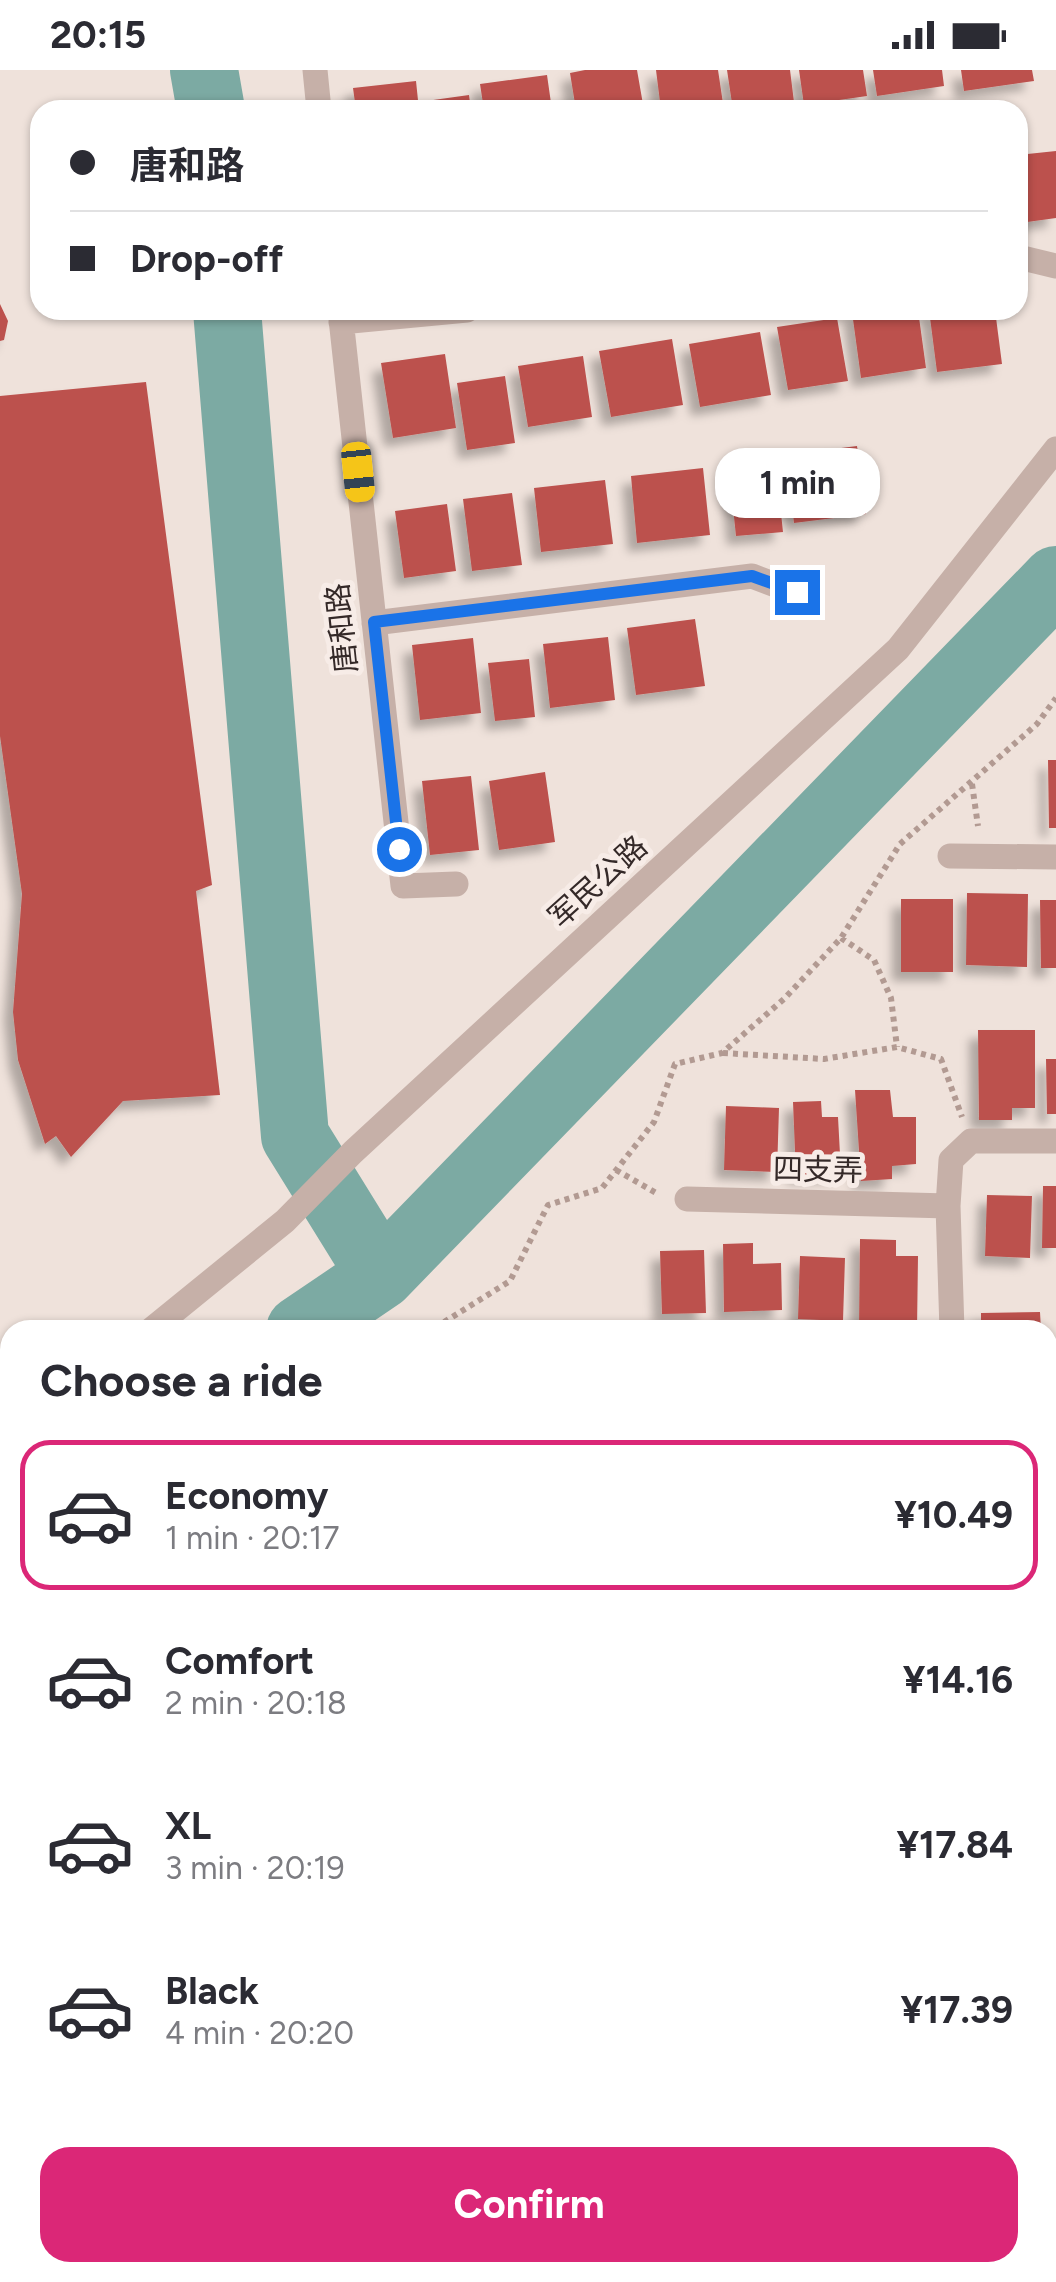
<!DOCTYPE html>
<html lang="en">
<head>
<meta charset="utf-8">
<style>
  body { margin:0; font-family:Figtree,"Noto Sans SC",sans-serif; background:#f7f7f7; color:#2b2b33; height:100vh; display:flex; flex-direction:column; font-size:38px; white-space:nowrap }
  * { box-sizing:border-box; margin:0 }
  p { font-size:32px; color:#7c7c81 }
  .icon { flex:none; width:55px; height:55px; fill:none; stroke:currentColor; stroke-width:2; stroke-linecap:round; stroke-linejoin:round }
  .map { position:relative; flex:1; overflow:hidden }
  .side { position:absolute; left:0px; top:1250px; width:1058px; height:962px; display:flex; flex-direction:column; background:#fff; border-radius:30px 30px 0 0; box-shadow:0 2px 8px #0004 }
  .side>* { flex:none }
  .guide { position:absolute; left:30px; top:30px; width:998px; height:220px; border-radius:30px; box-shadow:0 2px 8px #0004; display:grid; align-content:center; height:220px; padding:0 40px; background:#fff }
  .end { position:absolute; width:45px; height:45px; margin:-22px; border:12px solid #1a73e8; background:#fff; box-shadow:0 0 0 5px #fff }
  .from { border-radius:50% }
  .bubble { position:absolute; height:70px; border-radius:30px; background:#fff; box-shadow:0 2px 8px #0004; font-size:32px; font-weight:700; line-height:70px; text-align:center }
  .car { position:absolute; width:30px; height:60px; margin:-30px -15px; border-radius:12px; box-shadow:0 0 8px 2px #0007; background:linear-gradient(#f5c518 24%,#345 0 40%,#f5c518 0 76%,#345 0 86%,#f5c518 0) }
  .guide b { display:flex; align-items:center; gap:35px; height:95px; font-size:38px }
  .guide b+b { border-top:2px solid #e1e1e2 }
  .guide i { width:25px; height:25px; background:#2b2b33 }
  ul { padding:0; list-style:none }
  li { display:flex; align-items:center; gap:30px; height:150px; margin:0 20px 15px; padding:0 20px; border:5px solid transparent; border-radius:30px }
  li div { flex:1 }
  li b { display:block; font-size:38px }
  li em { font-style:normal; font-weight:700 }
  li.selected { border-color:#db2777 }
  li>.icon { width:90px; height:90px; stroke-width:1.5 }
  h2 { padding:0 40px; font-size:45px; line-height:120px }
  .action { display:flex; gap:20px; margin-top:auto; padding:20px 40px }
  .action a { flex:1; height:115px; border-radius:30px; background:#db2777; color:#fff; font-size:40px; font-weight:700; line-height:115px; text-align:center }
  .status { display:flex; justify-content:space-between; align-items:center; height:70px; padding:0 50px; background:#fff; direction:ltr }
  .status svg { height:28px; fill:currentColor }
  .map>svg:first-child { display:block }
  .green { fill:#b9bd9c }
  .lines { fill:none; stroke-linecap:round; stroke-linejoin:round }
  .river { stroke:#7caaa3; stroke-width:68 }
  .building { fill:#bc514d; filter:url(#shadow) }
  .path { stroke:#b29a92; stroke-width:6; stroke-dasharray:5 5; stroke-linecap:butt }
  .street { stroke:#c6b0a8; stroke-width:25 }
  .route { stroke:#1a73e8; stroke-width:12 }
  .labels { text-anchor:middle; stroke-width:10; stroke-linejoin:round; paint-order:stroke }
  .street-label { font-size:30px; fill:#342928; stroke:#f7ece7 }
</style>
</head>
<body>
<div class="status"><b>20:15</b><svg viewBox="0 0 49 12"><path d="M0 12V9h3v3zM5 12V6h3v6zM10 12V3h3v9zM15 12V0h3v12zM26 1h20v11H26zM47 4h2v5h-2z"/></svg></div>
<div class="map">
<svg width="1056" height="2212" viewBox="0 0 1056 2212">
  <defs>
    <filter id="shadow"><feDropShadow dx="-9" dy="9" stdDeviation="5" flood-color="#0004"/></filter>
  </defs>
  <rect width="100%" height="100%" fill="#efe2db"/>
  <path class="green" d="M1048,1987L1056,1994V2212H775L769,2203L1048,2202Z"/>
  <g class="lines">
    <path class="river" d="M204,0L211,40
      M227,240L295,1066L381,1205
      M300,1260L381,1205L1056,510
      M0,1460L10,1453"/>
  </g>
  <path class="building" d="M585,0H637L644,40H576L570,3Z
    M656,0H718L724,40H661Z
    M727,0H790L795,40H733Z
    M799,0H863L867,26L804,35Z
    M873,0H942L944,16L877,26Z
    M961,0H1032L1034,11L964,21Z
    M547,5L552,40H484L480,14Z
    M416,11L419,40H356L353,18Z
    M469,25L471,40H427L426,31Z
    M1056,81V148L1020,153L1018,85Z
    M0,234L8,251L4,270L0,271Z
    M867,240H918L926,298L861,308L852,242Z
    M929,240H995L1002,294L937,302Z
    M837,248L848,311L788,320L777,257Z
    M760,262L771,325L700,337L689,274Z
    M672,269L683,335L611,347L599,281Z
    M445,284L456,358L393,368L381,293Z
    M583,286L592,347L528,357L518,296Z
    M505,306L515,373L467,380L457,313Z
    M146,312L212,815L196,821L220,1025L123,1031L71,1087L56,1066L45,1074L18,990L13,942L22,824L0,666V326Z
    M857,376L866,444L794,453L786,385Z
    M776,395L783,462L736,466L729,399Z
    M703,398L710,465L637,473L631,406Z
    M605,410L613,474L541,482L534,418Z
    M512,423L522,495L472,501L463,429Z
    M447,434L456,501L404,508L395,441Z
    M695,549L705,616L636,625L627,558Z
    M608,567L615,630L550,638L543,574Z
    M473,568L481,643L420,650L412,575Z
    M529,589L535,647L495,651L488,593Z
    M1048,690H1056V758H1049Z
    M545,702L555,772L499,780L489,711Z
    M471,706L479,780L430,785L422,711Z
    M967,823L1028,824L1027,897L966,895Z
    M901,829H953V902H901Z
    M1040,830H1056V898H1041Z
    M978,960H1035V1038H1012V1050H979Z
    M1046,989H1056V1044H1047Z
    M855,1020H890L893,1047H916V1094L892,1096V1109L861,1111Z
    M821,1031L822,1047H838L841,1103L796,1105L793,1032Z
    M726,1036L779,1038L777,1102L724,1100Z
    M1043,1116H1056V1178H1042Z
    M987,1125L1032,1126L1030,1188L985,1186Z
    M860,1169L896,1170V1186H918L917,1260H859Z
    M753,1173V1194L781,1193L782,1240L724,1242L723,1174Z
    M704,1180L706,1243L662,1244L660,1181Z
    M800,1186L845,1188L843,1251L798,1249Z
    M1040,1242L1041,1260H981V1243Z
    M1051,1272H1056V1330H1051Z
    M1048,1400H1056V1463H1048Z
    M10,1606V1656L0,1643V1614Z
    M1048,1771L1056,1776V1865L1048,1858Z
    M10,1867V1899L0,1902V1870Z
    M33,2202H75L82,2212H20Z
    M284,2202H330L337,2212H270Z
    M345,2202H416L402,2212H351Z
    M590,2202H658L664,2212H595Z"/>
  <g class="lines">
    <path class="path" d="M972,714L978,756
      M841,868L874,890L891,928L897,977
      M723,983L824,989L897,977L941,989L962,1047
      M616,1100L658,1124
      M439,1260L441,1254L510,1211L548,1135L602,1118L654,1052L675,994L722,983L784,929L841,868L900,774L1037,654L1056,628
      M0,1548L10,1542
      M788,2202L792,2212"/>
    <path class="street" d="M315,0L319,40
      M1018,187L1056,196
      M340,240L403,816L456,814
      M341,252L467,240
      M374,553L752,506L797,523
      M950,786L1056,787
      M687,1129L948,1136
      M151,1260L285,1151L353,1082L898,579L1056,379
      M952,1260L948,1136L951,1090L971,1071H1056
      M1048,1364H1056
      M0,1374L10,1368
      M1048,1651H1056
      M1048,1930L1056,1936
      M0,2123L10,2117
      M129,2202L135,2212
      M194,2212L209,2202
      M724,2212L730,2208"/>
  </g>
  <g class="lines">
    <path class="route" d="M399,779L374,552L752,506L797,522"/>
  </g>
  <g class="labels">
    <g class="street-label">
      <text transform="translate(342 558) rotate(-96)" y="10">唐和路</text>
      <text transform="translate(598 812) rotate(-42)" y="10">军民公路</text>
      <text transform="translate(818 1100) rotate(1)" y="10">四支弄</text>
    </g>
  </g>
</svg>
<i class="end from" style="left:399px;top:779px"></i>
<i class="end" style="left:797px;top:522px"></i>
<div class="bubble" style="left:715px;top:378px;width:165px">1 min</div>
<i class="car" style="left:358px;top:402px;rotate:174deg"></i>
<div class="guide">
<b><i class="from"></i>唐和路</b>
<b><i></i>Drop-off</b>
</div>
<section class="side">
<h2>Choose a ride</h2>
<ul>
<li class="selected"><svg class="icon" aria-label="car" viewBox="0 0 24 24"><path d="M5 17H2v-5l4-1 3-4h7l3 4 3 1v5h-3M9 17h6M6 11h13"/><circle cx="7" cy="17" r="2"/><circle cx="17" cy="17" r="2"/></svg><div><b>Economy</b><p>1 min · 20:17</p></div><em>¥10.49</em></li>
<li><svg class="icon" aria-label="car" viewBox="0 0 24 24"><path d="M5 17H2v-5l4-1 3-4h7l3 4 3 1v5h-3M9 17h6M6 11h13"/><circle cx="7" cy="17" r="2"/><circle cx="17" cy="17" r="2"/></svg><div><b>Comfort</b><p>2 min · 20:18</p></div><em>¥14.16</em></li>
<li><svg class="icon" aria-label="car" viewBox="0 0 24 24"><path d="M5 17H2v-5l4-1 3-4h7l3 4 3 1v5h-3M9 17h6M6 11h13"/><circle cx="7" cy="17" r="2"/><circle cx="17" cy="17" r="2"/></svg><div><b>XL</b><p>3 min · 20:19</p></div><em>¥17.84</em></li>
<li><svg class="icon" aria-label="car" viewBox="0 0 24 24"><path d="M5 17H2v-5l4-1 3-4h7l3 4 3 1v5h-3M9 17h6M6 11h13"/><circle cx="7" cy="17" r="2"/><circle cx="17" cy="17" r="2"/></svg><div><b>Black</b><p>4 min · 20:20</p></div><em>¥17.39</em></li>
</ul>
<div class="action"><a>Confirm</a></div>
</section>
</div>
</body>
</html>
